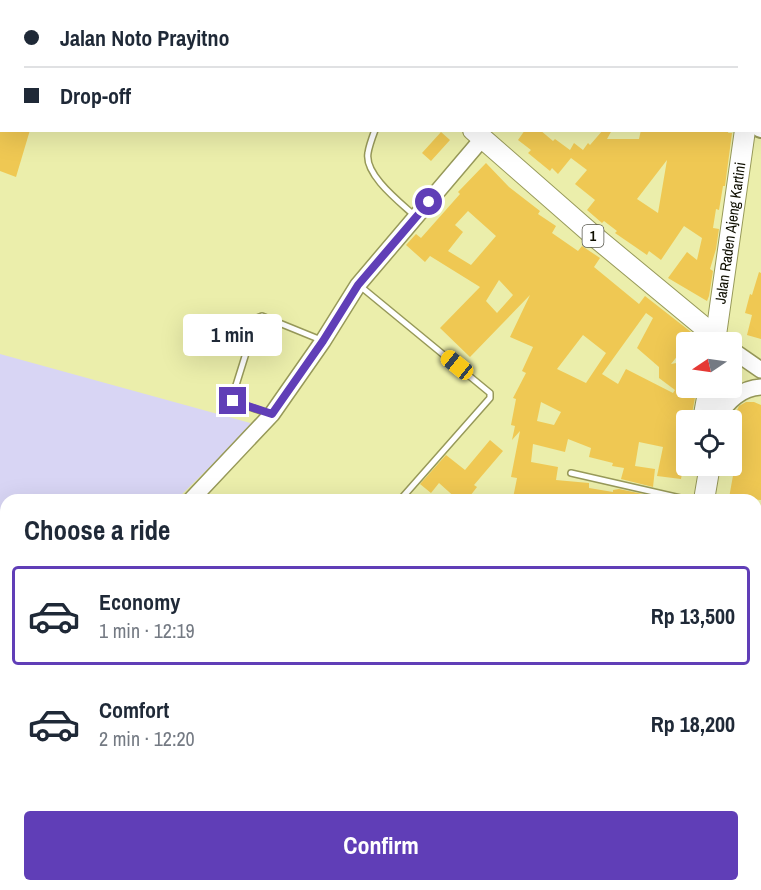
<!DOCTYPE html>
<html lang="en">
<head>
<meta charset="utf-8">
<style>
  body { margin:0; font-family:"Archivo Narrow",sans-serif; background:#f2f2f3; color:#1f2937; height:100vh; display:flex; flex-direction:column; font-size:22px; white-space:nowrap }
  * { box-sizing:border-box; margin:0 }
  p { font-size:20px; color:#747a83 }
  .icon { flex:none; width:33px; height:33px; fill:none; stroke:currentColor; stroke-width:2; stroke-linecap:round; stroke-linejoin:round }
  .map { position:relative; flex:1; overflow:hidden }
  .details { position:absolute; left:0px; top:494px; width:762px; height:398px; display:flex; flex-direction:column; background:#fff; border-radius:18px 18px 0 0; box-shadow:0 6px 24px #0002 }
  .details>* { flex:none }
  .hud { position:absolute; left:0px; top:0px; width:762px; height:132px; box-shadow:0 6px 24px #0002; display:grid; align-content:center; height:132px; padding:0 24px; background:#fff }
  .needle { width:39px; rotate:257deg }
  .fabs { position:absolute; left:676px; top:332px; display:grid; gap:12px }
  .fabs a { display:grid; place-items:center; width:66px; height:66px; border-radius:6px; background:#fff; box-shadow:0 6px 24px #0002; font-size:30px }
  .end { position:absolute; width:27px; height:27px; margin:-14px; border:8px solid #603eb7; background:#fff; box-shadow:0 0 0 3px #fff }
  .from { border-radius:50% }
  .bubble { position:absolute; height:42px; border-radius:6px; background:#fff; box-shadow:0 6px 24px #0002; font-size:20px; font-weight:800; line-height:42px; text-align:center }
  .car { position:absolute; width:18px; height:36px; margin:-18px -9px; border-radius:8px; box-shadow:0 0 4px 2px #0007; background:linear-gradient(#f5c518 24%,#345 0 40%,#f5c518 0 76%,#345 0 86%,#f5c518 0) }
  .hud b { display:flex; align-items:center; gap:21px; height:57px; font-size:22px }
  .hud b+b { border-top:2px solid #e0e1e3 }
  .hud i { width:15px; height:15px; background:#1f2937 }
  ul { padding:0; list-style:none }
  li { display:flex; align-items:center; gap:18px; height:99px; margin:0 12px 9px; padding:0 12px; border:3px solid transparent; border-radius:6px }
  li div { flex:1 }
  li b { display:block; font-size:22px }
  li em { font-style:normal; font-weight:800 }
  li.current { border-color:#603eb7 }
  li>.icon { width:54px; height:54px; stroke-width:1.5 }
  h2 { padding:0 24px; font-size:27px; line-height:72px }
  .action { display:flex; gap:12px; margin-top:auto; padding:12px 24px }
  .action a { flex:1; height:69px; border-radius:6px; background:#603eb7; color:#fff; font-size:24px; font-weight:800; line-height:69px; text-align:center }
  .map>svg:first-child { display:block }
  .green { fill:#d8d5f4 }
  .building { fill:#efc853; fill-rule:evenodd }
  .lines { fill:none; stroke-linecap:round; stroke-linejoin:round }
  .lane-casing { stroke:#979959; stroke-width:8 }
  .street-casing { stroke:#979959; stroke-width:14 }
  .secondary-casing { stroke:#979959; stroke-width:18 }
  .highway-casing { stroke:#979959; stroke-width:22 }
  .lane { stroke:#fff; stroke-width:5 }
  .street { stroke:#fff; stroke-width:10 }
  .secondary { stroke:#fff; stroke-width:15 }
  .highway { stroke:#fff; stroke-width:20 }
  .route { stroke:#603eb7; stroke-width:8 }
  .labels { text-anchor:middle; stroke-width:6; stroke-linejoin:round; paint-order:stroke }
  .shield { fill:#fff; stroke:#57574c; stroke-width:1.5 }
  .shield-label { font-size:14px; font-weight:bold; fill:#0f0f00 }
  .street-label { font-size:15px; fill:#0f0f00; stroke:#fff }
</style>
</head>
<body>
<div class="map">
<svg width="761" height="890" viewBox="0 0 761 890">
  <rect width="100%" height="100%" fill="#ebeeab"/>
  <path class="green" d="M0,354L254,424L177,499L6,500V667L0,673Z"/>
  <path class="building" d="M0,130H30L16,177L0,171Z
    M525,130H540L553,141L555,139L570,150L574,143L583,150L588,143L590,145L603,130H612L607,139H639L641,130H729L728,133H732L725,186H723L719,210L716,209L713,228L719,229L716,249L710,269L713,271L709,296L707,301L668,278L687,252L697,260L702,238L684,226L661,260L649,251L647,255L615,233L617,231L604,221L602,223L587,210L595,200L575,184L587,170L571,158L558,174L552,168L550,171L528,153L531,150L518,140ZM667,160L658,213L637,199Z
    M441,132L450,140L431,161L422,153Z
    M486,163L509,187L540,211L538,214L556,226L552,233L578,251L582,246L600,258L594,267L639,304L645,296L691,332L685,339L687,344L671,364L687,361V387H697L691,419H687V460L685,468H683L681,479L657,476L663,447L639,442L635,466L655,469L653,487L621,479L624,468L612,466L613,463L589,457L591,448L568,439L565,452L533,444L531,462L558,467L556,480L589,483V488L613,492V490L619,489L652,496L651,500H579L556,497V500H522L513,498L517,478L511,477L520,431L512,440L515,426L511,425L516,399L513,398L526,373L522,371L533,347L510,337L530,295L470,357L440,328L480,287L430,256L425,262L406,245L416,234L421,238L460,194L458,192ZM468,211L496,236L471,265L448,251L463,232L455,225ZM499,280L513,295L497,313L486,301ZM646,313L653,318L637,348L659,367V378L675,390L673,393L626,369L618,384L602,374ZM583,335L606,353L586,383L557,369ZM541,402L561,412L554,425L537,421Z
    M759,272L761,273V339L747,335L752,315L745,313L750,294L752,295Z
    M746,402H754L761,405V500L729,498L734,470L732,469V421L739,406Z
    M490,440L503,451L474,485L477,487L467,500H458L439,483L431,493L420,484L446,455L465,470Z"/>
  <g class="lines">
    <g class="lane-casing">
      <path id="lane" d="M760,44H761
        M375,130C372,138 369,146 368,153C364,175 401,203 415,216
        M360,286L490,393V398L400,500
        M270,414L238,403L233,401L232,398L257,318L262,316L321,340
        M571,473L689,500"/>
    </g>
    <g class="street-casing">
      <path id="street" d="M131,2V0
        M432,2L433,0
        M571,2L572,0
        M0,34L2,35
        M758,131L761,132
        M239,890V885
        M311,890V885
        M380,890L381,885
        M423,890L424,885"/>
    </g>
    <g class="secondary-casing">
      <path id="secondary" d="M732,350L761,370
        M718,416C729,401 741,388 761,387
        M191,500L272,414L323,341L358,285L482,139
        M0,695L6,689"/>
    </g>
    <g class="highway-casing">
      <g id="highway">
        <path d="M330,0L332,2"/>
        <path d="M760,22L761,19"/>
        <path d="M760,107L761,103"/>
        <path d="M473,130L594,236L722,342"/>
        <path id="s1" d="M715,342L745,130"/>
        <path d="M703,420L709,387"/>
        <path d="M717,420L722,387"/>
        <path d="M704,500L710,465"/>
        <path d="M626,890L627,885"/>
        <path d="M642,890L643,885"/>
      </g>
    </g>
    <use href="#lane" class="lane"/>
    <use href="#street" class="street"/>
    <use href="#secondary" class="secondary"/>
    <use href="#highway" class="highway"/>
  </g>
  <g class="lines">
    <path class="route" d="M233,401L272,414L323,341L358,285L429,202"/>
  </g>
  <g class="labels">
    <rect class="shield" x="582.5" y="225" width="21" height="22" rx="4.5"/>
    <g class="shield-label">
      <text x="593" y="241">1</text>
    </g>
    <g class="street-label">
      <text dy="5" stroke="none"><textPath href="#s1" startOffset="110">Jalan Raden Ajeng Kartini</textPath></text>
    </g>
  </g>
</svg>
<div class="fabs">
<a><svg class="needle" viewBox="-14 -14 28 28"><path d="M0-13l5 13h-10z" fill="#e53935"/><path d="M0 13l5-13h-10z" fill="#747a83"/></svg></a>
<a><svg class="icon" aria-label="locate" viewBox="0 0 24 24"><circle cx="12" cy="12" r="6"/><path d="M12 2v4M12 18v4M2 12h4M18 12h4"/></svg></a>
</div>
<i class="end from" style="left:429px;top:202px"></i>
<i class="end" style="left:233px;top:401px"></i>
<div class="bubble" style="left:183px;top:314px;width:99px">1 min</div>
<i class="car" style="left:457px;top:365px;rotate:309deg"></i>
<div class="hud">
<b><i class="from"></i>Jalan Noto Prayitno</b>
<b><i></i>Drop-off</b>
</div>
<section class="details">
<h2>Choose a ride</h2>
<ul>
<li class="current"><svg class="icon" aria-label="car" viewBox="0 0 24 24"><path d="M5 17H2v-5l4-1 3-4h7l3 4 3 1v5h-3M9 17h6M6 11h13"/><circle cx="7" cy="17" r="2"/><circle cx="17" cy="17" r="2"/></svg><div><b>Economy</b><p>1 min · 12:19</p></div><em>Rp 13,500</em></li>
<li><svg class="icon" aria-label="car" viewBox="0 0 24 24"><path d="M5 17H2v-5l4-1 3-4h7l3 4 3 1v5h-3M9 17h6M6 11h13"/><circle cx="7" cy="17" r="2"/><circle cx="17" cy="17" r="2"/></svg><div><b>Comfort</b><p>2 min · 12:20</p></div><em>Rp 18,200</em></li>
</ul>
<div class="action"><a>Confirm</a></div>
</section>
</div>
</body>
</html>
